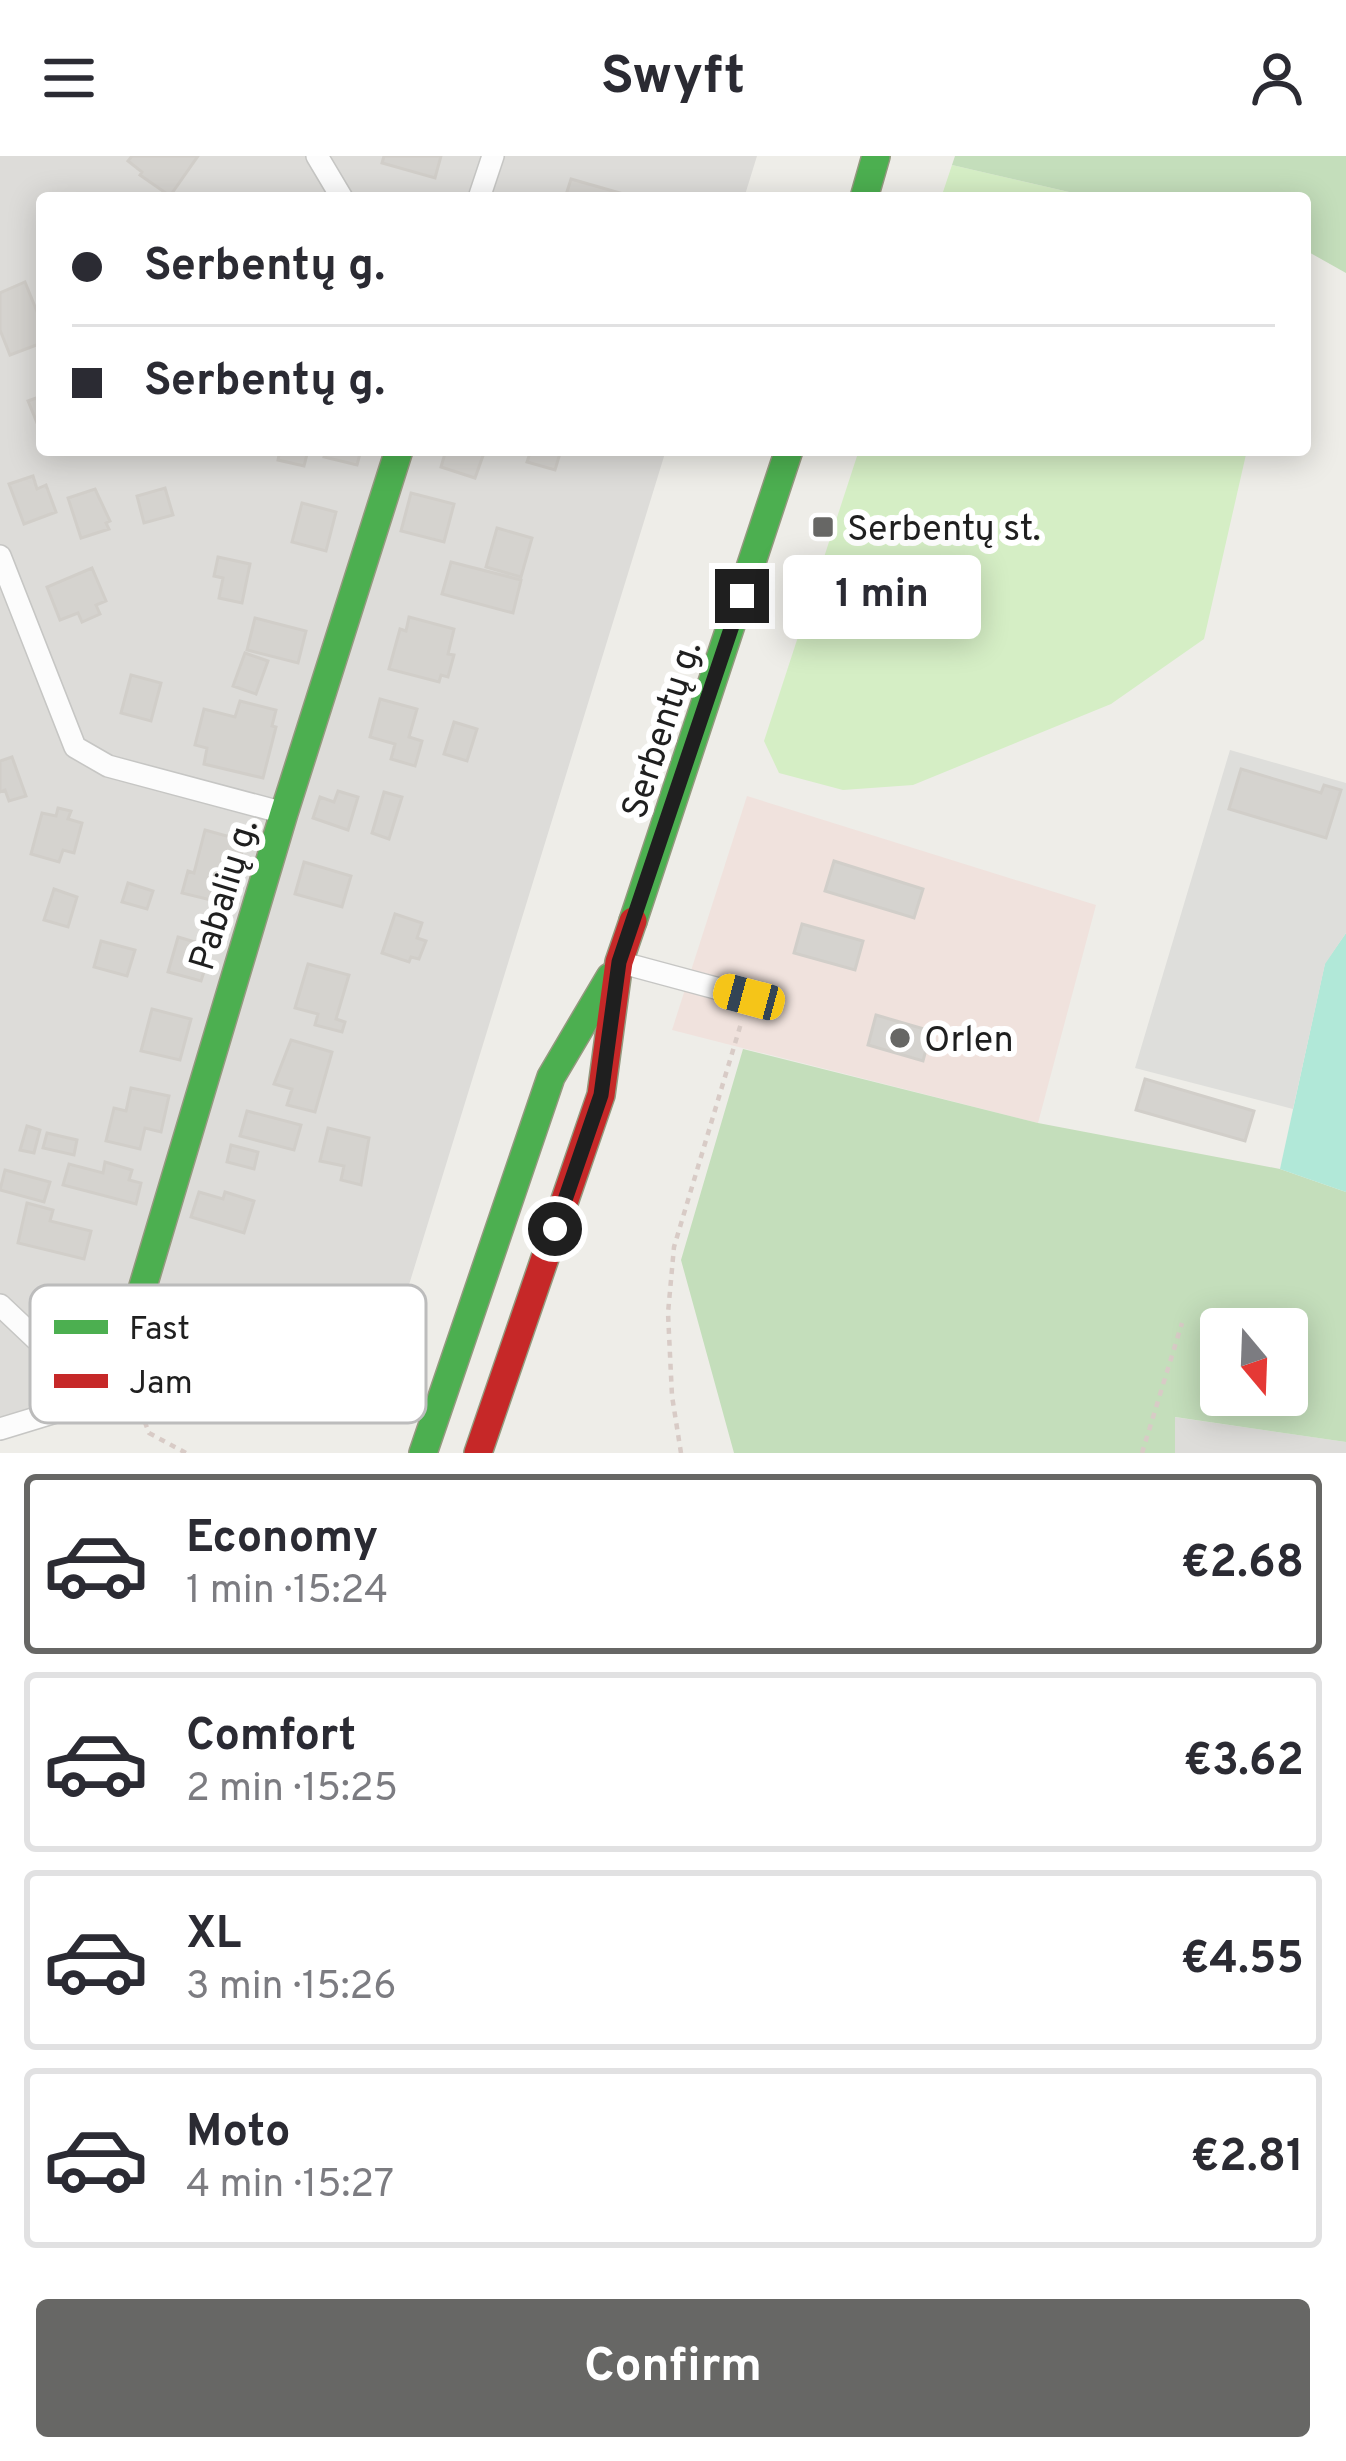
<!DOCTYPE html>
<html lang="en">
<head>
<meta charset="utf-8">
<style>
  body { margin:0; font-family:Overpass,sans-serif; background:#f7f7f7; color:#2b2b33; height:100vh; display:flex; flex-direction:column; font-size:45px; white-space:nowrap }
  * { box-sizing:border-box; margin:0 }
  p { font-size:39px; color:#7c7c81 }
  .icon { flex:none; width:66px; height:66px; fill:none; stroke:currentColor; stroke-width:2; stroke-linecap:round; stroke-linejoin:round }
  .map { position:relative; height:1297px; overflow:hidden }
  .sheet { display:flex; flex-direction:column; background:#fff; flex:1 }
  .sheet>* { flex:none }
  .guide { position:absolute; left:36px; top:36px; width:1275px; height:264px; border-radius:12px; box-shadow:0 6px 30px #0003; display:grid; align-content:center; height:264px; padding:0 36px; background:#fff }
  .needle { width:78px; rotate:161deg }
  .tools { position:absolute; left:1200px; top:1152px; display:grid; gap:24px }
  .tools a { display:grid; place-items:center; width:108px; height:108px; border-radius:12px; background:#fff; box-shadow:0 6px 30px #0003; font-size:60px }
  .end { position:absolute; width:54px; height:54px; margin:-27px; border:15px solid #1f1f1f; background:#fff; box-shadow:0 0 0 6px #fff }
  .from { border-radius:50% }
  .bubble { position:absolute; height:84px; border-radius:12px; background:#fff; box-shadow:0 6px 30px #0003; font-size:39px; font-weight:700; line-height:84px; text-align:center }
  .car { position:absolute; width:36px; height:72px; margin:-36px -18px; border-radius:15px; box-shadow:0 0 9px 3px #0007; background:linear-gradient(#f5c518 24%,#345 0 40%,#f5c518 0 76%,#345 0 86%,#f5c518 0) }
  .guide b { display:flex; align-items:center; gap:42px; height:114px; font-size:45px }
  .guide b+b { border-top:3px solid #e1e1e2 }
  .guide i { width:30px; height:30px; background:#2b2b33 }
  ul { padding:21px 0 0; list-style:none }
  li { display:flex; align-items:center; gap:36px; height:180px; margin:0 24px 18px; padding:0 12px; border:6px solid #e1e1e2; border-radius:12px }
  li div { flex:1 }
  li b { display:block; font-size:45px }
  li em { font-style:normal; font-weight:700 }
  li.active { border-color:#676765 }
  li>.icon { width:108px; height:108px; stroke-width:1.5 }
  .primary-button { display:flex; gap:24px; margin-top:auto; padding:24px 36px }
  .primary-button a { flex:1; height:138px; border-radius:12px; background:#676765; color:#fff; font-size:48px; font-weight:700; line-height:138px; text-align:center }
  header { display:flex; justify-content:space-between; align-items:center; height:156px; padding:0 36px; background:#fff; font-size:54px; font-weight:700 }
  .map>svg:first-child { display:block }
  .residential { fill:#dddcd9 }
  .commercial { fill:#f0e2dd }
  .grass { fill:#d5eec5 }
  .forest { fill:#c4debb; fill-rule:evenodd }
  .pitch { fill:#b1e8d8 }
  .parking { fill:#dededb }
  .building { fill:#d5d3cf; stroke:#d1cec9; stroke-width:3 }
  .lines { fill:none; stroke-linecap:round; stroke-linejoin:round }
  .street-casing { stroke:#c6c6c4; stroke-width:24 }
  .fast-casing { stroke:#94997f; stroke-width:30 }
  .jam-casing { stroke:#94997f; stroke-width:30 }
  .path { stroke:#d8cbc6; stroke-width:4.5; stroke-dasharray:6 6; stroke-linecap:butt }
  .street { stroke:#fcfcfc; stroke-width:21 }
  .fast { stroke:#4caf50; stroke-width:27 }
  .jam { stroke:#c62828; stroke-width:27 }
  .route { stroke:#1f1f1f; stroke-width:15 }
  .poi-dot { fill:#676765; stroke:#fff; stroke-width:4.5 }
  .labels { text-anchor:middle; stroke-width:12; stroke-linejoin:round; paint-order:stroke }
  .poi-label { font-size:36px; fill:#1f1f1f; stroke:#fff; text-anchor:start }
  .street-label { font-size:36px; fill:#1f1f1f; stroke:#fff }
  .key { fill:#fff; stroke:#bcbcbc; stroke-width:3 }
  .key-label { font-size:33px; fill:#1f1f1f }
</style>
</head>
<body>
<header><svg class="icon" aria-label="menu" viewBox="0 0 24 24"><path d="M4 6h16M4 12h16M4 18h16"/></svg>Swyft<svg class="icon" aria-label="person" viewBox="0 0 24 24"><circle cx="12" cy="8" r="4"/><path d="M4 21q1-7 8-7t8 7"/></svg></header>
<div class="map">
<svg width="1346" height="1297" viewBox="0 0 1346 1297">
  <rect width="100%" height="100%" fill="#eeede8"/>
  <path class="residential" d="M0,0H757L744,42H42V294H666L376,1236L121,1204L59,1255L0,1273Z
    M1174,1261L1346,1286V1297H1175Z"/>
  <path class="commercial" d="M747,640L1096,749L1038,967L672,874Z"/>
  <path class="grass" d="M952,9L1095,42H941Z
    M859,294H1247L1204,483L1111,548L913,629L843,634L779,617L764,585Z"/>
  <path class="forest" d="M955,0H1346V117L1305,94V42H1095L952,9Z
    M743,893L1038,967L1280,1013L1346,1036V1286L1175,1261V1297H734L681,1104ZM1221,1173H1287V1239H1221Z"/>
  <path class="pitch" d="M1346,777V1036L1280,1013L1325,807Z"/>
  <path class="parking" d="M1230,594L1346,627V777L1325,808L1293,953L1135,912Z"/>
  <path class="building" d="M132,0H198L170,40L140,19L142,16L128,5Z
    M384,0H441L435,22L382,7Z
    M571,23L627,39L626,42H565Z
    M25,126L42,168V187L10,199L0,174V137Z
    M42,240V279L28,245Z
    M280,294H308L304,310L278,304Z
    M326,294H361L357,309L324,301Z
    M446,294H485L475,322L441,311Z
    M531,294H561L555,314L527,306Z
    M33,320L37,333L46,329L56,356L24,368L9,328Z
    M165,332L173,359L144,367L137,340Z
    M95,333L110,365L106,367L109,373L81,382L68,342Z
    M411,337L454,348L444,386L401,375Z
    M302,347L336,356L326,395L292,386Z
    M497,372L532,382L521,421L486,411Z
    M218,401L250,408L242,447L219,442L223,422L214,420Z
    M451,406L521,424L513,457L442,438Z
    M92,412L106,445L96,449L100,458L82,466L78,457L60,464L47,431Z
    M409,461L454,473L448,498L454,499L448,521L441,519L439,526L389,513L400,473L406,475Z
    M255,462L306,475L298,507L247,494Z
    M245,497L268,505L256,538L233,530Z
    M131,519L161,527L151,565L121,557Z
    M380,543L417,553L409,581L422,585L415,610L391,603L395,588L370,581Z
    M240,545L276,554L272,570L276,571L263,622L204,608L207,592L195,589L204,553L235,561Z
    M454,566L477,573L467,605L444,598Z
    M12,601L26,640L9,645L5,634L0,636V605Z
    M1241,613L1321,637L1324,629L1341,634L1326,682L1229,653Z
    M338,635L358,641L348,674L313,662L320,641L334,646Z
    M384,636L402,641L389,683L372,677Z
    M58,652L71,655L68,663L82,667L74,697L63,694L59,706L31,698L42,657L56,660Z
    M205,674L245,685L231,735L226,734L223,747L182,737L188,715L194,717Z
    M834,705L923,733L914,762L825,735Z
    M304,706L351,720L342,751L295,738Z
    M128,727L153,735L147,753L122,746Z
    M54,733L77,741L68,771L44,764Z
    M395,758L422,767L417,782L426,785L419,803L411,801L409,806L382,797Z
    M802,768L863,785L855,814L794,797Z
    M178,781L212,791L201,825L168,816Z
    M101,785L135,794L127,820L94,811Z
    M308,808L349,819L336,863L345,866L342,876L315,869L318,858L295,852Z
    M152,853L191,863L180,904L141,895Z
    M876,859L931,875L923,905L868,889Z
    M291,884L332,896L315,956L287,949L292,933L274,928Z
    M1145,923L1254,955L1245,985L1136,954Z
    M131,932L169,940L161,976L145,972L140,993L106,985L114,952L126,955Z
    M247,955L301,969L294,994L240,980Z
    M27,970L40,974L34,997L20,994Z
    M328,972L369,982L361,1029L341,1024L344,1010L320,1005Z
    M47,977L77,984L74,999L43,992Z
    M231,989L258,996L254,1013L227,1006Z
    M105,1006L132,1014L129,1024L141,1027L136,1048L63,1029L69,1008L103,1017Z
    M5,1014L50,1026L44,1046L0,1034Z
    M199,1036L223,1043L225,1036L254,1045L244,1077L191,1061Z
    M27,1047L53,1054L50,1065L91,1075L84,1103L18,1087Z"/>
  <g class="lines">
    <g class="street-casing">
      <path id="street" d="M317,0L342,42
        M479,42L493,0
        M0,400L75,591L108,610L284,657
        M619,806L749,841
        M0,1149L36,1183L121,1204
        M0,1273L59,1255L121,1204"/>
    </g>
    <g class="fast-casing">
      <path id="fast" d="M864,42L876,0
        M633,765L789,294
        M121,1204L284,657L399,294
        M423,1297L551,921L610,821"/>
    </g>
    <g class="jam-casing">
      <path id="jam" d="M478,1297L601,939L619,806L633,765"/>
    </g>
    <path class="path" d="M132,1232L149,1277L186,1297
      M681,1297L672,1240L668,1157L674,1091L742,864
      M1142,1297L1182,1167"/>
    <use href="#street" class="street"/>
    <use href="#fast" class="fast"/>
    <use href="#jam" class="jam"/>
  </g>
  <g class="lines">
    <path class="route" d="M555,1073L601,939L619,806L742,440"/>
  </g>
  <g class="poi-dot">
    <rect x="811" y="359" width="24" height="24" rx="6"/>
    <circle cx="900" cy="882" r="12"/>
  </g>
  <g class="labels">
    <g class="poi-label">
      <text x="847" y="384">Serbentų st.</text>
      <text x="924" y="895">Orlen</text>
    </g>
    <g class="street-label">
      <text transform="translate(660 573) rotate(-72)" y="13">Serbentų g.</text>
      <text transform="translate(222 738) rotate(-73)" y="13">Pabalių g.</text>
    </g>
  </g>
  <rect x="30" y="1129" width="396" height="138" rx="18" class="key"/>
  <rect x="54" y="1164" width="54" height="14" fill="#4caf50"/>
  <rect x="54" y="1218" width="54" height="14" fill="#c62828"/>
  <g class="key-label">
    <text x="129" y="1183">Fast</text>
    <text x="129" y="1237">Jam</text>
  </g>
</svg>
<div class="tools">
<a><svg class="needle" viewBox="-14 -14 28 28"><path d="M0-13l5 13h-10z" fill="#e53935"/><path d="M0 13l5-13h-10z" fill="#7c7c81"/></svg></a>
</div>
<i class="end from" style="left:555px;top:1073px"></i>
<i class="end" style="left:742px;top:440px"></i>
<div class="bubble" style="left:783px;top:399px;width:198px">1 min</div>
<i class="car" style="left:749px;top:841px;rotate:285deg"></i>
<div class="guide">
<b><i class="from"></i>Serbentų g.</b>
<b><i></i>Serbentų g.</b>
</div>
</div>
<section class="sheet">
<ul>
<li class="active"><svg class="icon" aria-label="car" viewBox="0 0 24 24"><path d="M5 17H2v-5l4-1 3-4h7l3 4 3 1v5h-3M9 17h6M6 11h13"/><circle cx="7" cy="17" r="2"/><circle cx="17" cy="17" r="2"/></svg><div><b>Economy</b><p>1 min · 15:24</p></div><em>€2.68</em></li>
<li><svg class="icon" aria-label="car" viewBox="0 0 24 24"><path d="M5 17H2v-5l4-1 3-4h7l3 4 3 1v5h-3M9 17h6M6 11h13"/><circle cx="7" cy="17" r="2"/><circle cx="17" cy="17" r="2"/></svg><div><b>Comfort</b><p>2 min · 15:25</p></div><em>€3.62</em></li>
<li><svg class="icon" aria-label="car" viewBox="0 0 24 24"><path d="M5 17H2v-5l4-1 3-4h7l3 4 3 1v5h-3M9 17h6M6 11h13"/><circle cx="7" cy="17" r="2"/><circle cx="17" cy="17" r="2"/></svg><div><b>XL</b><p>3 min · 15:26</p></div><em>€4.55</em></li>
<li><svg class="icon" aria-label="car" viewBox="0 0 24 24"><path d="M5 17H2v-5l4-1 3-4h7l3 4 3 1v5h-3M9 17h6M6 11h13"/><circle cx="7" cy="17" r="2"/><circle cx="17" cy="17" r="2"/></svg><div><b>Moto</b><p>4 min · 15:27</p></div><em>€2.81</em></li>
</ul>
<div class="primary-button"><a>Confirm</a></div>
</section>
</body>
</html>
